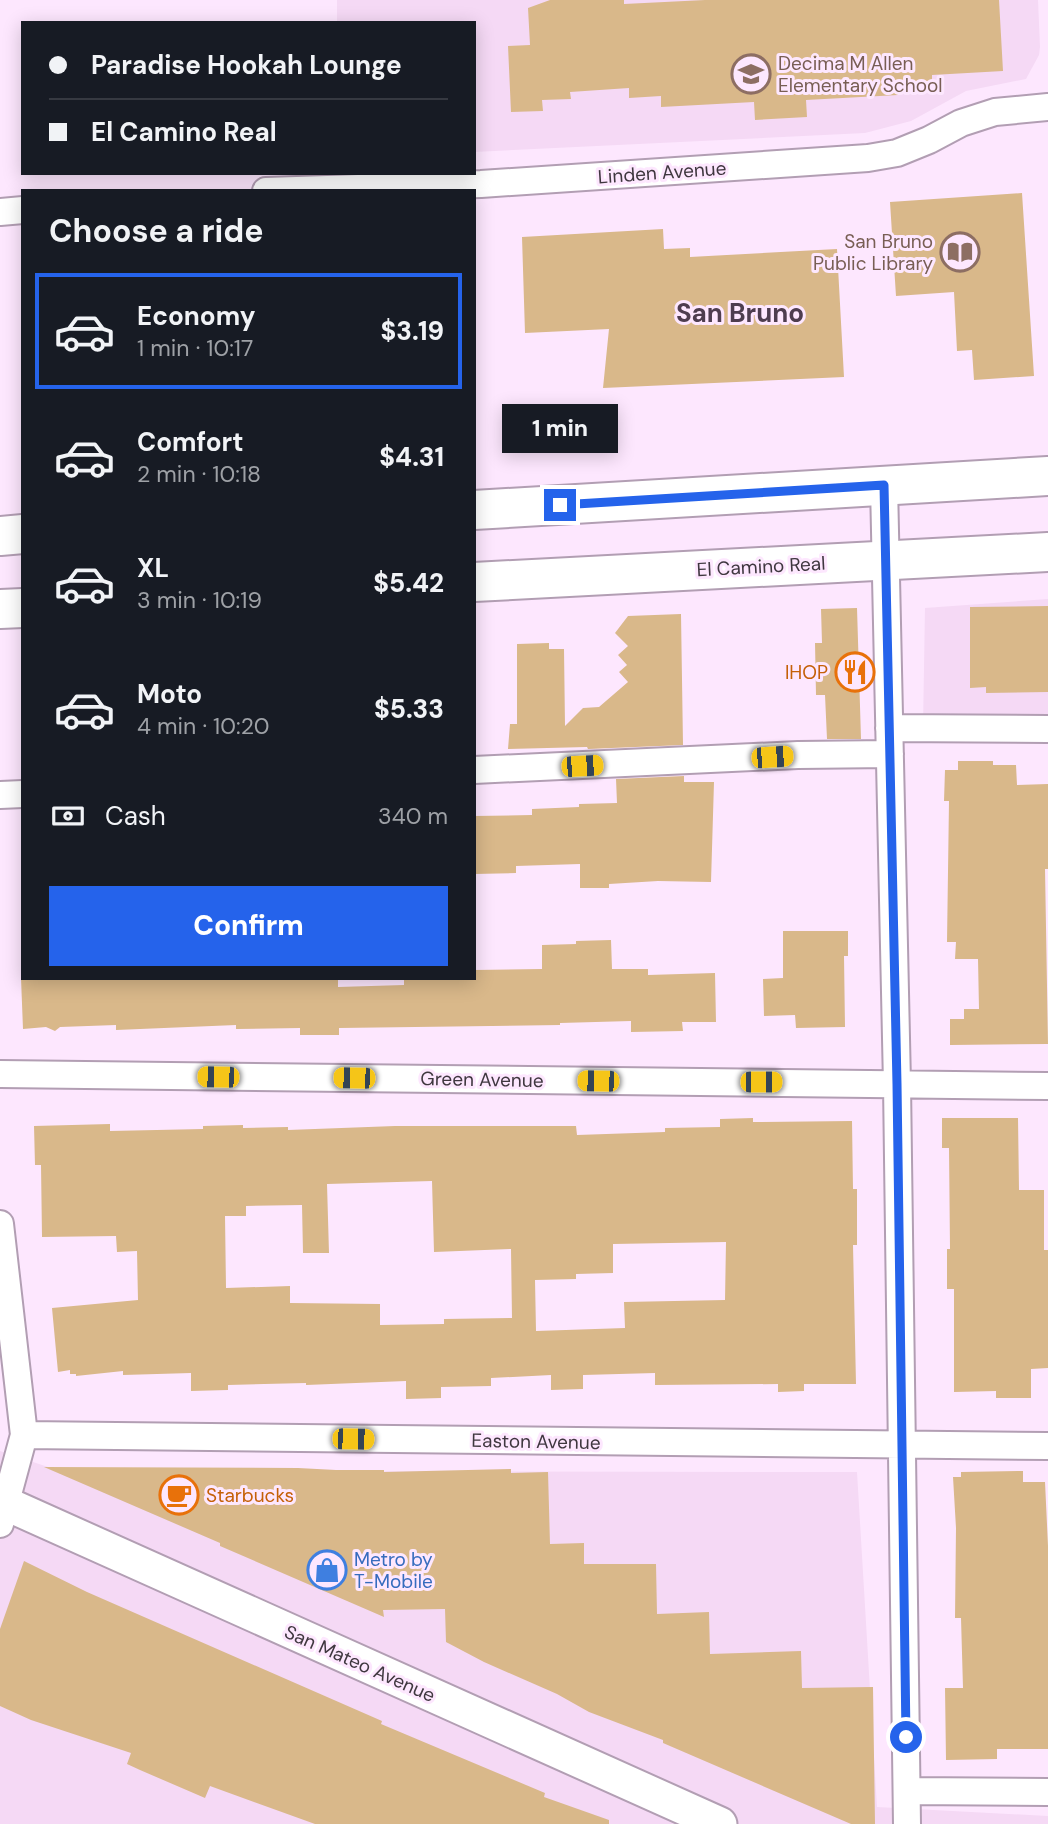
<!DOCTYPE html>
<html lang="en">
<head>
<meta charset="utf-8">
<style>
  body { margin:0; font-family:"DM Sans",sans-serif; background:#242831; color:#f1f3f6; height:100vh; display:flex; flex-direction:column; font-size:26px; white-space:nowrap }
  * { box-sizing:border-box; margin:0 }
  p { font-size:23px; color:#9ea1a6 }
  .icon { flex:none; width:38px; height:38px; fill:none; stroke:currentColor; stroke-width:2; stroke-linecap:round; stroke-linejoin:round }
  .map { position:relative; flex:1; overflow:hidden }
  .drawer { position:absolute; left:21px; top:189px; width:455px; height:791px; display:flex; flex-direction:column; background:#171b24; border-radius:0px; box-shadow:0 4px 18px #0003 }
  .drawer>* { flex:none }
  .banner { position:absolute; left:21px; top:21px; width:455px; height:154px; border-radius:0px; box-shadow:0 4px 18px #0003; display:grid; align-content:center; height:154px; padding:0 28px; background:#171b24 }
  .end { position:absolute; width:32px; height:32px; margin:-16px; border:9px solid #2563eb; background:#fff; box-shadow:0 0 0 4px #fff }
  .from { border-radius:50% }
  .bubble { position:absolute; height:49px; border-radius:0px; background:#171b24; box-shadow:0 4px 18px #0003; font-size:23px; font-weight:800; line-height:49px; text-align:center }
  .car { position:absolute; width:21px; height:42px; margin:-21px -10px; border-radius:9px; box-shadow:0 0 5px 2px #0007; background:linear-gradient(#f5c518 24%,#345 0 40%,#f5c518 0 76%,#345 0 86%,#f5c518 0) }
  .banner b { display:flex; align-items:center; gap:24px; height:66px; font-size:26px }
  .banner b+b { border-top:2px solid #363941 }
  .banner i { width:18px; height:18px; background:#f1f3f6 }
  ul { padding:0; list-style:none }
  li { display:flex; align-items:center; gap:21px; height:116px; margin:0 14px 10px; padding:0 14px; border:4px solid transparent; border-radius:0px }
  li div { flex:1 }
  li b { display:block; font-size:26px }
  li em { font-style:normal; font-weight:800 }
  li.active { border-color:#2563eb }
  li>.icon { width:63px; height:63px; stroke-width:1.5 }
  h2 { padding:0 28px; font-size:32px; line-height:84px }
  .pay { display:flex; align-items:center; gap:18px; height:77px; padding:0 28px; font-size:26px }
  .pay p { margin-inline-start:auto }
  .action { display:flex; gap:14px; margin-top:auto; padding:14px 28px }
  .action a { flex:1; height:80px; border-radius:0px; background:#2563eb; color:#fff; font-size:28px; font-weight:800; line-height:80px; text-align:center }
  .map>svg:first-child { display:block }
  .built { fill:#f5d9f5 }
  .building { fill:#d9b88a; fill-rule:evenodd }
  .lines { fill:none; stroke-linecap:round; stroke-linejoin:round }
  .minor-casing { stroke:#b29eb3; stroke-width:30 }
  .tertiary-casing { stroke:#b29eb3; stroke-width:37 }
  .primary-casing { stroke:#b29eb3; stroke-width:42 }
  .minor { stroke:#fff; stroke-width:26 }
  .tertiary { stroke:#fff; stroke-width:33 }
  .primary { stroke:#fff; stroke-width:38 }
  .route { stroke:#2563eb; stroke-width:9 }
  .labels { text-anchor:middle; stroke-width:6; stroke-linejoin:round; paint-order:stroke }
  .education-label { font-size:19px; fill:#785e54; stroke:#fde7fe; text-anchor:start }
  .street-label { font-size:19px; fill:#3f373f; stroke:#fde7fe }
  .food-label { font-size:19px; fill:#c56008; stroke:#fde7fe; text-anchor:end }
  .shop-label { font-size:19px; fill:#366cbe; stroke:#fde7fe; text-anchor:start }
  .district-label { font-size:26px; font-weight:bold; fill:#4e3d4f; stroke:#fde7fe }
</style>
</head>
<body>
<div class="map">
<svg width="1048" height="1824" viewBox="0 0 1048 1824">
  <rect width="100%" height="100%" fill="#fde7fe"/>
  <path class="built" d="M337,0H1038L1040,47L1039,55L1026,79L966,91L911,121L865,133L474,152V23H337Z
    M1048,599V725L923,727L925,608Z
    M0,1451L60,1471L857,1472L877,1807L1048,1816V1824H0Z"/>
  <path class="building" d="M550,0H624V4L705,0H999L1003,71L932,75V81L898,83V95L806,100L807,117L755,120L754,102L661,107V96L629,98V88L570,92L571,99L542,100L543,111L511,112L508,46L530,45L528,8Z
    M1022,193L1034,376L974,380L972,350L957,351L954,292L896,296L890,202Z
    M663,229L664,249L690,248V257L837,249L844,377L603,388L609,329L525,333L522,237Z
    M1048,606V692L986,693V687L970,688V607Z
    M857,608L861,739H827L825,695H816L815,643H822L821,609Z
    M681,614L683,745L588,749L587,747L508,749L510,724H517V644L549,643V649H564L565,726L583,708L599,707L628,682L619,672L627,665L618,655L628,646L615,633L628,616Z
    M958,761H993V765H1016L1017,785L1048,784V869H1045L1048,1044L950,1045V1019H964V1009H979L978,959H955L956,942H947L949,801H944L945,770H958Z
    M684,776V782H714L711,882L658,881L609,884V888H580V864L516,866V873L474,874V816L532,815V809L579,807V804L617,803L616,779Z
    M783,931H848V956H844L845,1027L796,1028L795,1015L764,1016L763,979L783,978Z
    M611,940L612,969H648V975L715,973L716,1022H682L683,1031L631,1032V1021L560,1023V1025L339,1028V1035H300V1028L236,1029V1025L116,1030V1025L60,1027L55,1031L46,1027L23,1029L21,978H338V987L404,985V978H474V970L542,969V945L576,944V941Z
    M753,1118V1122L852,1121L853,1189H857V1245H853L856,1384H804V1391L778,1392V1384L655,1385V1373L583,1375V1389L551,1390V1375L491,1378V1386L441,1387V1398L406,1399V1381L306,1385V1383L228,1385V1390L191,1391V1373L123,1375V1371L76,1376V1374H70V1370L58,1372L52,1308L138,1300L137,1251L117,1252L116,1236L42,1237L41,1165H35L34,1126L110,1124V1131L203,1129V1126L243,1125V1128L288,1127V1130L395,1126H576L577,1135L665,1132V1128L720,1127V1119ZM432,1181L434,1252L511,1249L512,1318L444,1319V1324L380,1325V1304L290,1303V1286L226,1288L225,1216H246V1206L302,1205L303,1253H329L327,1184ZM726,1242L725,1300L624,1302L625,1328L536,1331L535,1280L576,1279V1274L613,1273V1244Z
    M942,1118H1018L1019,1190H1044V1250H1048V1368L1031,1369V1398H996V1391L954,1392V1289H947V1249H950L949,1148H942Z
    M44,1467L298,1468L336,1470H384V1472L511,1469V1473L548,1472L550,1544L584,1543V1564H656L657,1614L709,1612L710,1654L801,1651L802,1688L873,1687L875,1824H851L663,1743V1740L589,1712L557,1694L484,1662L446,1642L445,1609L383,1610L384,1617L220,1546V1543Z
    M1023,1471V1482H1045L1048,1546V1749H997V1759L946,1760L945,1688H963L961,1618H955L956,1528L953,1477H961V1472Z
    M24,1561L87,1592L382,1721L381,1724L545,1793L544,1797L609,1820V1824H315L210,1786L205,1798L140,1770L127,1764L131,1753L31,1720L0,1706V1629Z"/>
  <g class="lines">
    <g class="minor-casing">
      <path id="minor" d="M266,191L481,184L868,158L897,153L929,140L961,123L995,112L1048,107
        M0,212L23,210
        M884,485L897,1084L907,1824
        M889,728L1048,729
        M474,770L798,755L890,754
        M0,795L23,794
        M0,1074L1048,1086
        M0,1224L24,1435L0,1524
        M24,1435L1048,1446
        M907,1791L1048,1792"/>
    </g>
    <g class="tertiary-casing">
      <path id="tertiary" d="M0,1501L720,1824"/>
    </g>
    <g class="primary-casing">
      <path id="primary" d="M474,510L1048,476
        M0,536L23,534
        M474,582L1048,552
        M0,609L23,608"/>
    </g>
    <use href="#minor" class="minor"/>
    <use href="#tertiary" class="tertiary"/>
    <use href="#primary" class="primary"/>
  </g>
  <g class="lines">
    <path class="route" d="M560,505L884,485L897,1084L906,1737"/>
  </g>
  <defs>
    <g id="school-ring" transform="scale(2.0125)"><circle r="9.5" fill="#fde7fe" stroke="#8d6e63" stroke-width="1.5"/><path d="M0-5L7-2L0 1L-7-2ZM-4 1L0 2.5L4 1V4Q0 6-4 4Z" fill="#8d6e63"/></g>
    <g id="library-ring" transform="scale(2.0125)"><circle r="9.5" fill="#fde7fe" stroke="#8d6e63" stroke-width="1.5"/><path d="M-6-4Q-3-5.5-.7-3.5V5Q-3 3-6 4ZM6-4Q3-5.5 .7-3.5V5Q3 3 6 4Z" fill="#8d6e63"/></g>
    <g id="restaurant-ring" transform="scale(2.0125)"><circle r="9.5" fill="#fde7fe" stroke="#e8710a" stroke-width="1.5"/><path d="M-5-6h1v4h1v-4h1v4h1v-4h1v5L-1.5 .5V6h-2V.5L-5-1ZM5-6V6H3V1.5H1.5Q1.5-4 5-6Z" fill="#e8710a"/></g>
    <g id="cafe-ring" transform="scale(2.0125)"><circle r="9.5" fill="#fde7fe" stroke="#e8710a" stroke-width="1.5"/><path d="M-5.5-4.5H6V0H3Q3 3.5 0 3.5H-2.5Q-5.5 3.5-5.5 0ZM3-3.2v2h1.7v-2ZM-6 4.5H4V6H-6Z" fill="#e8710a"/></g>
    <g id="shop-ring" transform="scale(2.0125)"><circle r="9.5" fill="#fde7fe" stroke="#3f7fe0" stroke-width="1.5"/><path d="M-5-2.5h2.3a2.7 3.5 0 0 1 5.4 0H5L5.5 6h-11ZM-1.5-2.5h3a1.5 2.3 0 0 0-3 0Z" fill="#3f7fe0"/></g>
  </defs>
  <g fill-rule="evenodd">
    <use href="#school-ring" x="751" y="74"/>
    <use href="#library-ring" x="960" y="252"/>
    <use href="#restaurant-ring" x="855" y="672"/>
    <use href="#cafe-ring" x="179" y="1495"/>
    <use href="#shop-ring" x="327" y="1570"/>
  </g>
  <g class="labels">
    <g class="education-label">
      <text x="778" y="70">Decima M Allen<tspan x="778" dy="22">Elementary School</tspan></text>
      <text x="933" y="248" text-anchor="end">San Bruno<tspan x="933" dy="22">Public Library</tspan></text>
    </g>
    <g class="street-label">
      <text transform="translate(662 172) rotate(-4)" y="7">Linden Avenue</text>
      <text transform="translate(761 566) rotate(-3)" y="7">El Camino Real</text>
      <text transform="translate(482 1079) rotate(1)" y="7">Green Avenue</text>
      <text transform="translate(536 1441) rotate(1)" y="7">Easton Avenue</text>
      <text transform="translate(360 1663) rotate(24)" y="7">San Mateo Avenue</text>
    </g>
    <g class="food-label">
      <text x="828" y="679">IHOP</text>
      <text x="206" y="1502" text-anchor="start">Starbucks</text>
    </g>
    <g class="shop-label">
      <text x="354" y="1566">Metro by<tspan x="354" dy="22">T-Mobile</tspan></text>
    </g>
    <g class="district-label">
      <text x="740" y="322">San Bruno</text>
    </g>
  </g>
</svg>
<i class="end from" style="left:906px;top:1737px"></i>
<i class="end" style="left:560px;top:505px"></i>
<div class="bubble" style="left:502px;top:404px;width:116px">1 min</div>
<i class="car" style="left:772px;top:757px;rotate:86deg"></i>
<i class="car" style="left:582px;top:766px;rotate:87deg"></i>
<i class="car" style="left:218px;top:1077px;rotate:271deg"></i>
<i class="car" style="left:354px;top:1078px;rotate:271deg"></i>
<i class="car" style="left:598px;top:1081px;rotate:271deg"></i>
<i class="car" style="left:761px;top:1082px;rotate:90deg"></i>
<i class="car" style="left:353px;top:1439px;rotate:91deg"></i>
<div class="banner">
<b><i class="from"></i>Paradise Hookah Lounge</b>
<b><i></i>El Camino Real</b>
</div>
<section class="drawer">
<h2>Choose a ride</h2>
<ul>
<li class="active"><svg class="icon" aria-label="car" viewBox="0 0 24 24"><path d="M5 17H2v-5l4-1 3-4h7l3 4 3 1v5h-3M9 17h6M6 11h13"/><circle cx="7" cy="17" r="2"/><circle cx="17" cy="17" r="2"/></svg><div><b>Economy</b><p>1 min · 10:17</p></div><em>$3.19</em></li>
<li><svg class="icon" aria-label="car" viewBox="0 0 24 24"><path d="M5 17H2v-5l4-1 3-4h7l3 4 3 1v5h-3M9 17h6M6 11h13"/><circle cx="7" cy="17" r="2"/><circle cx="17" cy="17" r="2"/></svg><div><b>Comfort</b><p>2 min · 10:18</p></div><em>$4.31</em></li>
<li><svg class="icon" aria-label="car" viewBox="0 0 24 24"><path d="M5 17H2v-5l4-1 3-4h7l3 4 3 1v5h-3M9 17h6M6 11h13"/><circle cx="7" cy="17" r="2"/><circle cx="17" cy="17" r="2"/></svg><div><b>XL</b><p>3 min · 10:19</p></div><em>$5.42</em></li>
<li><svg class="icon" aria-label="car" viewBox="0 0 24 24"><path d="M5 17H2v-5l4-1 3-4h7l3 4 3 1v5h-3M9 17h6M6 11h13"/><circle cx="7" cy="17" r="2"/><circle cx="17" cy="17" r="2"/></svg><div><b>Moto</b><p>4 min · 10:20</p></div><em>$5.33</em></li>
</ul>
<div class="pay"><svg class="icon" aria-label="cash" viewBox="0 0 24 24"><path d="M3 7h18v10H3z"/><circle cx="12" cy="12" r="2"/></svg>Cash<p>340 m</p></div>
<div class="action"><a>Confirm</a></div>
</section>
</div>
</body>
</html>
